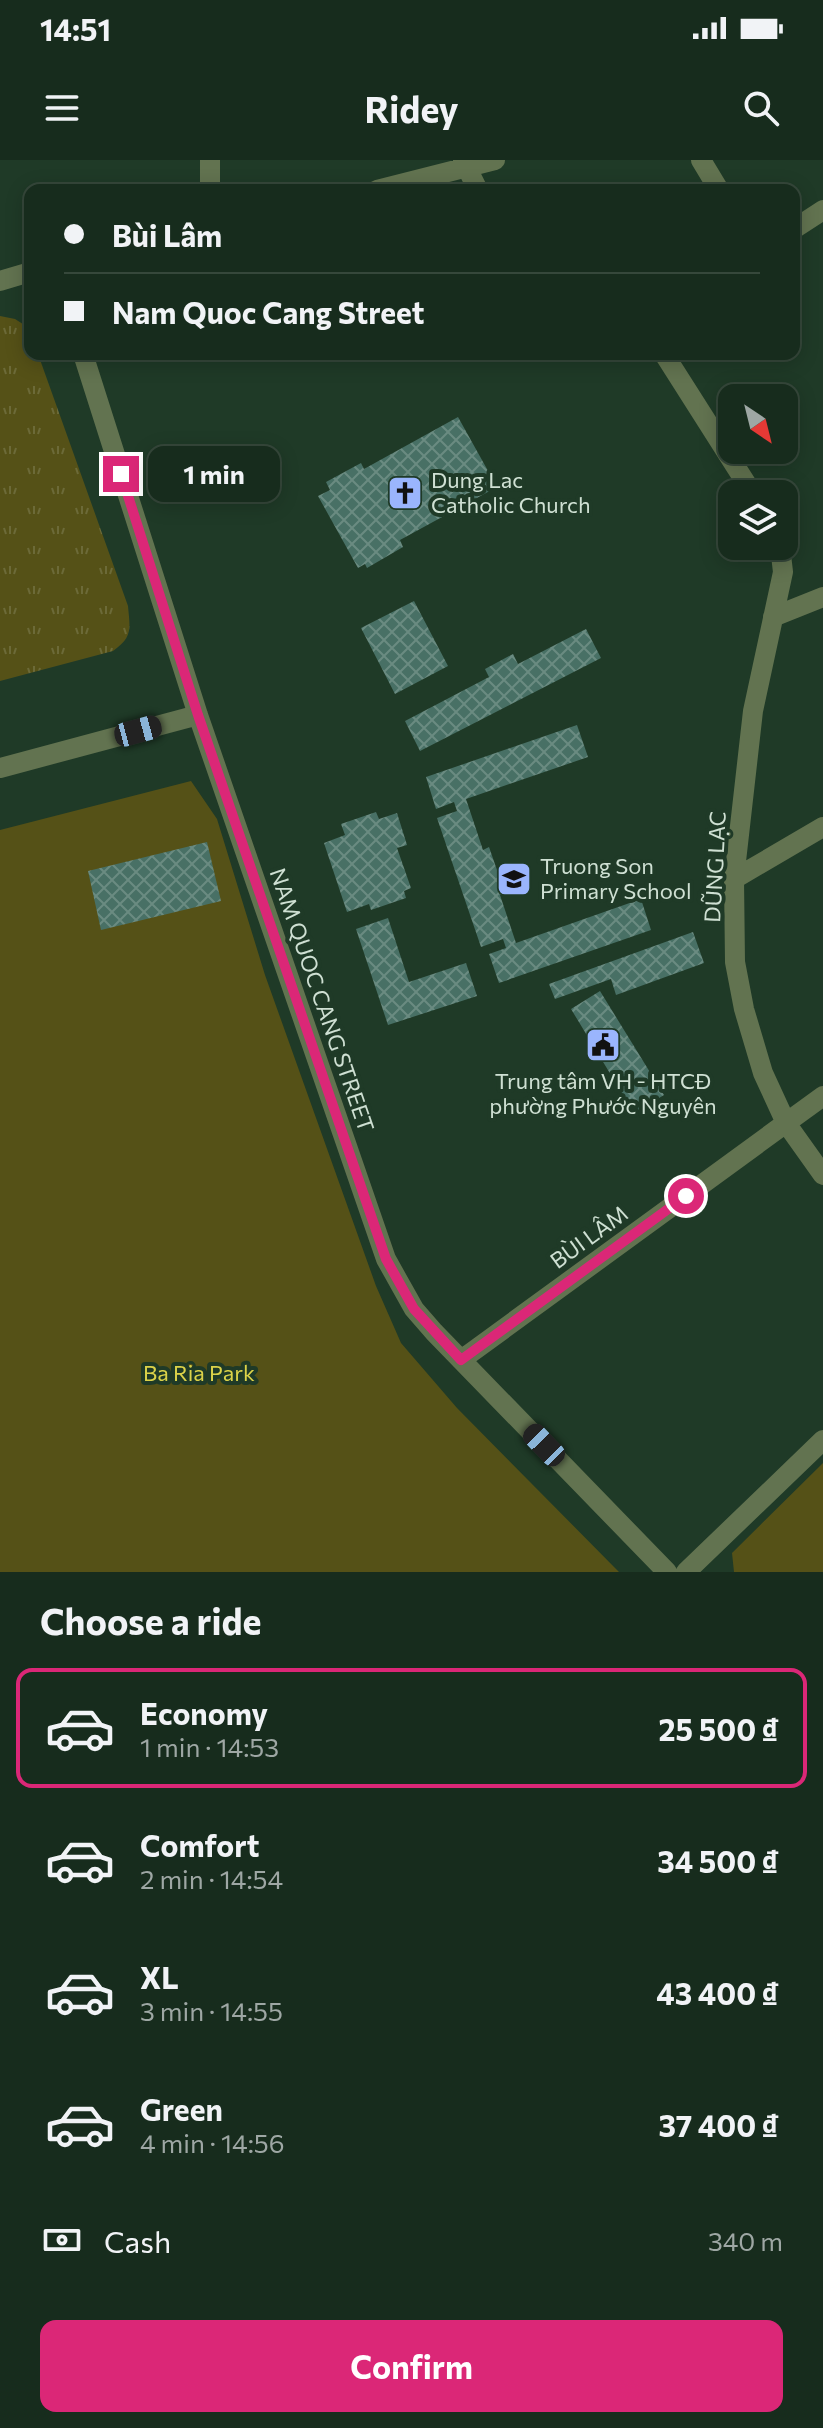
<!DOCTYPE html>
<html lang="en">
<head>
<meta charset="utf-8">
<style>
  body { margin:0; font-family:Commissioner,sans-serif; background:#24382a; color:#f1f3f6; height:100vh; display:flex; flex-direction:column; font-size:30px; white-space:nowrap }
  * { box-sizing:border-box; margin:0 }
  p { font-size:26px; color:#9ea7a4 }
  .icon { flex:none; width:44px; height:44px; fill:none; stroke:currentColor; stroke-width:2; stroke-linecap:round; stroke-linejoin:round }
  .map { position:relative; height:1412px; overflow:hidden }
  .panel { display:flex; flex-direction:column; background:#172c1d; flex:1 }
  .panel>* { flex:none }
  .guide { position:absolute; left:24px; top:24px; width:776px; height:176px; border-radius:16px; box-shadow:0 4px 20px #0003,0 0 0 2px #36483b; display:grid; align-content:center; height:176px; padding:0 40px; background:#172c1d }
  .needle { width:52px; rotate:145deg }
  .tools { position:absolute; left:718px; top:224px; display:grid; gap:16px }
  .tools a { display:grid; place-items:center; width:80px; height:80px; border-radius:16px; background:#172c1d; box-shadow:0 4px 20px #0003,0 0 0 2px #36483b; font-size:40px }
  .end { position:absolute; width:36px; height:36px; margin:-18px; border:10px solid #db2777; background:#fff; box-shadow:0 0 0 4px #fff }
  .from { border-radius:50% }
  .bubble { position:absolute; height:56px; border-radius:16px; background:#172c1d; box-shadow:0 4px 20px #0003,0 0 0 2px #36483b; font-size:26px; font-weight:700; line-height:56px; text-align:center }
  .car { position:absolute; width:24px; height:48px; margin:-24px -12px; border-radius:10px; box-shadow:0 0 6px 2px #0007; background:linear-gradient(#222 24%,#8ab4d8 0 40%,#222 0 76%,#8ab4d8 0 86%,#222 0) }
  .guide b { display:flex; align-items:center; gap:28px; height:76px; font-size:30px }
  .guide b+b { border-top:2px solid #36483b }
  .guide i { width:20px; height:20px; background:#f1f3f6 }
  ul { padding:0; list-style:none }
  li { display:flex; align-items:center; gap:24px; height:120px; margin:0 16px 12px; padding:0 24px; border:4px solid transparent; border-radius:16px }
  li div { flex:1 }
  li b { display:block; font-size:30px }
  li em { font-style:normal; font-weight:700 }
  li.current { border-color:#db2777 }
  li>.icon { width:72px; height:72px; stroke-width:1.5 }
  h2 { padding:0 40px; font-size:36px; line-height:96px }
  .pay { display:flex; align-items:center; gap:20px; height:88px; padding:0 40px; font-size:30px }
  .pay p { margin-inline-start:auto }
  .action { display:flex; gap:16px; margin-top:auto; padding:16px 40px }
  .action a { flex:1; height:92px; border-radius:16px; background:#db2777; color:#fff; font-size:32px; font-weight:700; line-height:92px; text-align:center }
  .status { display:flex; justify-content:space-between; align-items:center; height:56px; padding:0 40px; background:#172c1d; direction:ltr }
  .status svg { height:22px; fill:currentColor }
  header { display:flex; justify-content:space-between; align-items:center; height:104px; padding:0 40px; background:#172c1d; font-size:36px; font-weight:700 }
  .map>svg:first-child { display:block }
  .grass { fill:url(#grass-tufts) }
  .park { fill:#555117 }
  .building { fill:url(#building-cross-hatch) }
  .lines { fill:none; stroke-linecap:round; stroke-linejoin:round }
  .minor { stroke:#627350; stroke-width:20 }
  .route { stroke:#db2777; stroke-width:10 }
  .labels { text-anchor:middle; stroke-width:8; stroke-linejoin:round; paint-order:stroke }
  .poi-label { font-size:22px; fill:#cfe0d3; stroke:#1f3a27; text-anchor:start }
  .street-label { font-size:22px; fill:#cfe0d3; stroke:#1f3a27 }
  .park-label { font-size:22px; fill:#dbd249; stroke:#1f3a27 }
</style>
</head>
<body>
<div class="status"><b>14:51</b><svg viewBox="0 0 49 12"><path d="M0 12V9h3v3zM5 12V6h3v6zM10 12V3h3v9zM15 12V0h3v12zM26 1h20v11H26zM47 4h2v5h-2z"/></svg></div>
<header><svg class="icon" aria-label="menu" viewBox="0 0 24 24"><path d="M4 6h16M4 12h16M4 18h16"/></svg>Ridey<svg class="icon" aria-label="search" viewBox="0 0 24 24"><circle cx="10" cy="10" r="6"/><path d="M15 15l6 6"/></svg></header>
<div class="map">
<svg width="823" height="1412" viewBox="0 0 823 1412">
  <defs>
    <pattern id="grass-tufts" width="24" height="20" patternUnits="userSpaceOnUse" patternTransform="scale(2)"><rect width="24" height="20" fill="#555117"/><path d="M3 7l-1-3M5 7V3M7 7l1-3M15 17l-1-3M17 17v-4M19 17l1-3" fill="none" stroke="#6c6a38"/></pattern>
    <pattern id="building-cross-hatch" width="8" height="8" patternUnits="userSpaceOnUse" patternTransform="scale(2)"><rect width="8" height="8" fill="#487065"/><path d="M0 0l8 8M0 8l8-8" fill="none" stroke="#6a8b81"/></pattern>
  </defs>
  <rect width="100%" height="100%" fill="#1f3a27"/>
  <path class="grass" d="M0,156L15,159L29,168L30,194H38L128,446C130,469 133,477 113,491L0,521Z"/>
  <path class="park" d="M191,621L217,659L265,815L376,1126L401,1183L457,1248L619,1412H0V670Z
    M823,1303V1412H734L732,1393Z"/>
  <path class="building" d="M458,257L497,327L400,380L403,387L367,408L365,404L358,408L318,336L330,330L326,322L361,303L364,309Z
    M414,441L448,506L395,534L361,468Z
    M586,469L601,498L420,591L405,561L489,517L485,509L513,494L518,504Z
    M577,565L588,597L466,639L483,690L489,687L505,733L500,735L516,783L641,739L651,770L499,823L489,794L506,788L503,779L481,787L437,658L457,651L454,642L436,649L426,617Z
    M376,652L379,659L397,653L407,685L397,688L411,728L404,731L406,738L371,750L369,744L347,752L324,683L345,675L341,664Z
    M207,682L221,741L101,770L88,711Z
    M388,758L409,822L466,803L477,836L388,865L356,769Z
    M693,772L704,803L616,835L611,819L555,839L549,824Z
    M600,831L664,935L634,953L571,849Z"/>
  <g class="lines">
    <path class="minor" d="M463,0L478,30
      M701,0L719,30
      M210,30V0
      M377,30L495,0
      M794,69L823,50
      M0,121L30,112
      M83,194L198,555L386,1099L414,1149L434,1172L667,1412
      M664,194L753,334
      M780,386L783,412L753,551L734,719L735,802L744,849L763,913L786,963L823,1015
      M773,457L823,437
      M0,608L198,555
      M734,719L823,667
      M461,1200L823,936
      M686,1412L823,1280"/>
  </g>
  <g class="lines">
    <path class="route" d="M121,314L198,555L386,1099L414,1149L461,1200L686,1036"/>
  </g>
  <defs>
    <g id="church-square" transform="scale(1.8)"><rect x="-9" y="-9" width="18" height="18" rx="4" fill="#9ab5fd" stroke="#1f3a27"/><path d="M-1.2-6h2.4v3.5h3.3v2.4h-3.3V6h-2.4V-.1h-3.3v-2.4h3.3Z" fill="#111"/></g>
    <g id="school-square" transform="scale(1.8)"><rect x="-9" y="-9" width="18" height="18" rx="4" fill="#9ab5fd" stroke="#1f3a27"/><path d="M0-5L7-2L0 1L-7-2ZM-4 1L0 2.5L4 1V4Q0 6-4 4Z" fill="#111"/></g>
    <g id="civic-square" transform="scale(1.8)"><rect x="-9" y="-9" width="18" height="18" rx="4" fill="#9ab5fd" stroke="#1f3a27"/><path d="M-.6-6.5H3V-4.5H.6V-3L4-1V1h2V6H-6V1h2V-1L-.6-3ZM-1.2 2.5V6h2.4V2.5Z" fill="#111"/></g>
  </defs>
  <g fill-rule="evenodd">
    <use href="#church-square" x="405" y="333"/>
    <use href="#school-square" x="514" y="719"/>
    <use href="#civic-square" x="603" y="885"/>
  </g>
  <g class="labels">
    <g class="poi-label">
      <text x="431" y="328">Dung Lac<tspan x="431" dy="25">Catholic Church</tspan></text>
      <text x="540" y="714">Truong Son<tspan x="540" dy="25">Primary School</tspan></text>
      <text x="603" y="929" text-anchor="middle">Trung tâm VH - HTCĐ<tspan x="603" dy="25">phường Phước Nguyên</tspan></text>
    </g>
    <g class="street-label">
      <text transform="translate(715 707) rotate(-87)" y="8">DŨNG LẠC</text>
      <text transform="translate(322 840) rotate(71)" y="8">NAM QUOC CANG STREET</text>
      <text transform="translate(589 1077) rotate(-36)" y="8">BÙI LÂM</text>
    </g>
    <g class="park-label">
      <text x="199" y="1221">Ba Ria Park</text>
    </g>
  </g>
</svg>
<div class="tools">
<a><svg class="needle" viewBox="-14 -14 28 28"><path d="M0-13l5 13h-10z" fill="#e53935"/><path d="M0 13l5-13h-10z" fill="#9ea7a4"/></svg></a>
<a><svg class="icon" aria-label="layers" viewBox="0 0 24 24"><path d="M12 4l9 5-9 5-9-5zM3 14l9 5 9-5"/></svg></a>
</div>
<i class="end from" style="left:686px;top:1036px"></i>
<i class="end" style="left:121px;top:314px"></i>
<div class="bubble" style="left:148px;top:286px;width:132px">1 min</div>
<i class="car" style="left:138px;top:571px;rotate:75deg"></i>
<i class="car" style="left:544px;top:1285px;rotate:316deg"></i>
<div class="guide">
<b><i class="from"></i>Bùi Lâm</b>
<b><i></i>Nam Quoc Cang Street</b>
</div>
</div>
<section class="panel">
<h2>Choose a ride</h2>
<ul>
<li class="current"><svg class="icon" aria-label="car" viewBox="0 0 24 24"><path d="M5 17H2v-5l4-1 3-4h7l3 4 3 1v5h-3M9 17h6M6 11h13"/><circle cx="7" cy="17" r="2"/><circle cx="17" cy="17" r="2"/></svg><div><b>Economy</b><p>1 min · 14:53</p></div><em>25 500 ₫</em></li>
<li><svg class="icon" aria-label="car" viewBox="0 0 24 24"><path d="M5 17H2v-5l4-1 3-4h7l3 4 3 1v5h-3M9 17h6M6 11h13"/><circle cx="7" cy="17" r="2"/><circle cx="17" cy="17" r="2"/></svg><div><b>Comfort</b><p>2 min · 14:54</p></div><em>34 500 ₫</em></li>
<li><svg class="icon" aria-label="car" viewBox="0 0 24 24"><path d="M5 17H2v-5l4-1 3-4h7l3 4 3 1v5h-3M9 17h6M6 11h13"/><circle cx="7" cy="17" r="2"/><circle cx="17" cy="17" r="2"/></svg><div><b>XL</b><p>3 min · 14:55</p></div><em>43 400 ₫</em></li>
<li><svg class="icon" aria-label="car" viewBox="0 0 24 24"><path d="M5 17H2v-5l4-1 3-4h7l3 4 3 1v5h-3M9 17h6M6 11h13"/><circle cx="7" cy="17" r="2"/><circle cx="17" cy="17" r="2"/></svg><div><b>Green</b><p>4 min · 14:56</p></div><em>37 400 ₫</em></li>
</ul>
<div class="pay"><svg class="icon" aria-label="cash" viewBox="0 0 24 24"><path d="M3 7h18v10H3z"/><circle cx="12" cy="12" r="2"/></svg>Cash<p>340 m</p></div>
<div class="action"><a>Confirm</a></div>
</section>
</body>
</html>
